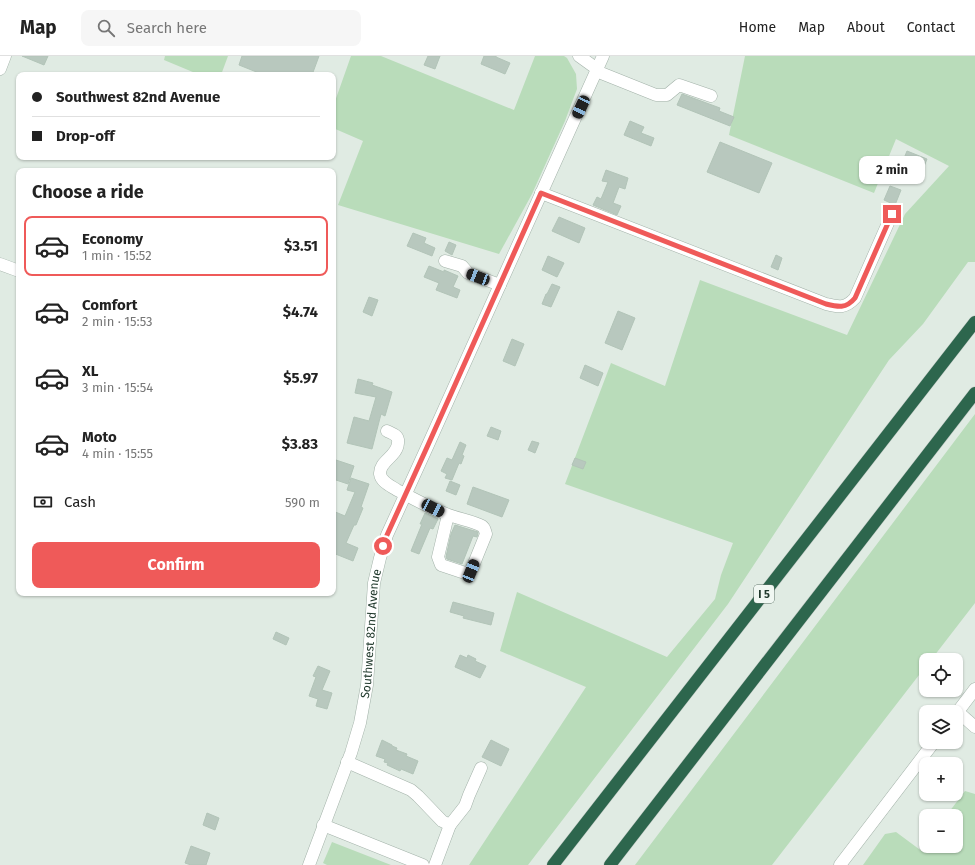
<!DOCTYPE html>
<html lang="en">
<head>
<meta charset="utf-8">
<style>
  body { margin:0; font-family:"Fira Sans",sans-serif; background:#f6f6f6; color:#222; height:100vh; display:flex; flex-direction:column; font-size:15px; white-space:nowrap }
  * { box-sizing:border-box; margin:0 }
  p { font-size:13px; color:#767676 }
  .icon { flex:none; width:22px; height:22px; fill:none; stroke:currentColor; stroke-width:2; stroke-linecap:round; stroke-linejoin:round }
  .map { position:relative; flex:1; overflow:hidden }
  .details { position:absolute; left:16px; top:112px; width:320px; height:428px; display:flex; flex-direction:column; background:#fff; border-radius:8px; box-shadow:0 1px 3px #0004 }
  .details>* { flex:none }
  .hud { position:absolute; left:16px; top:16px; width:320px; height:88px; border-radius:8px; box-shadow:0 1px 3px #0004; display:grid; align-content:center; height:88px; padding:0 16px; background:#fff }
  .controls { position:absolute; left:919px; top:597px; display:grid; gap:8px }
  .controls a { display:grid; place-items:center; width:44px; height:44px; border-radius:8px; background:#fff; box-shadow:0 1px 3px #0004; font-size:20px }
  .end { position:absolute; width:18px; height:18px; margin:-9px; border:5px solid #ef5a59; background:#fff; box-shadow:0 0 0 2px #fff }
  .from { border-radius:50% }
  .bubble { position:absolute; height:28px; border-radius:8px; background:#fff; box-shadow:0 1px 3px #0004; font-size:13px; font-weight:700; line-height:28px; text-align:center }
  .car { position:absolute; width:12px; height:24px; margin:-12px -6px; border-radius:5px; box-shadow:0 0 3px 1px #0007; background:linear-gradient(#222 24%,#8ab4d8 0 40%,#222 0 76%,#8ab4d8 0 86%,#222 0) }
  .hud b { display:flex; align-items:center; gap:14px; height:38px; font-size:15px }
  .hud b+b { border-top:1px solid #e0e0e0 }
  .hud i { width:10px; height:10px; background:#222 }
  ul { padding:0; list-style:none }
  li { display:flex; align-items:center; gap:12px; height:60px; margin:0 8px 6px; padding:0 8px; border:2px solid transparent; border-radius:8px }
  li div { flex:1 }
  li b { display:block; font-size:15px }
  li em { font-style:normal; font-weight:700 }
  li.selected { border-color:#ef5a59 }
  li>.icon { width:36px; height:36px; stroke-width:1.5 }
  h2 { padding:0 16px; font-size:18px; line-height:48px }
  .pay { display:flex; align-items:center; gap:10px; height:44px; padding:0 16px; font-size:15px }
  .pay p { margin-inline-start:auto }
  .cta { display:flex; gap:8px; margin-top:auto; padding:8px 16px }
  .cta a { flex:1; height:46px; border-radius:8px; background:#ef5a59; color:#fff; font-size:16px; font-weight:700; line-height:46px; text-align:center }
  header { display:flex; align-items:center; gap:24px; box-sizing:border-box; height:56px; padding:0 20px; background:#fff; border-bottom:1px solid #e0e0e0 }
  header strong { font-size:19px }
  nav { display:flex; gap:22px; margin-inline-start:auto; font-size:14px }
  .search { width:280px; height:36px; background:#f6f6f6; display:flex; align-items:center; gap:10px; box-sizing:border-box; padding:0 14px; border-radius:8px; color:#767676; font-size:15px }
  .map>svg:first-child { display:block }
  .green { fill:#b9dcba }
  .building { fill:#b8c8be; stroke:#b2c4b8 }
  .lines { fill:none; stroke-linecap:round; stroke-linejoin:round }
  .minor-casing { stroke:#a3b2a9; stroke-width:13 }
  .highway-casing { stroke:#c1c8c4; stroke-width:13 }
  .minor { stroke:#fff; stroke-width:12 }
  .highway { stroke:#2d664d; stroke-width:12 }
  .route { stroke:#ef5a59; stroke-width:5 }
  .labels { text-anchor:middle; stroke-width:4; stroke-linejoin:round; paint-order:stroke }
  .shield { fill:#f0f7f2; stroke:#5f7368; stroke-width:1 }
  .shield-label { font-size:11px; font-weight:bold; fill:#213a2d }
  .street-label { font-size:12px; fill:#213a2d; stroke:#f0f7f2 }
</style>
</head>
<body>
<header>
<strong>Map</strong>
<div class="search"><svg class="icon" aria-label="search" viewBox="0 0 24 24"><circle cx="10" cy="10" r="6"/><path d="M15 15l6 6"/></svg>Search here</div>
<nav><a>Home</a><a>Map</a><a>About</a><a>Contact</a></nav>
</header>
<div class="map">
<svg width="975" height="809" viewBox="0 0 975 809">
  <rect width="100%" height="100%" fill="#e0ebe3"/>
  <path class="green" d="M165,0H228L221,19H200L164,4Z
    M351,0H381L514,54L535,0H564L567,2L576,18L577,33L565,65L532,138L499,198L338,149L363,85L333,72V51Z
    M745,0H975V206H968L923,268L889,304L728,548L528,809H469L586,631L500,595L517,536L667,601L715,543L721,519L733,487L565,428L611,307L665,330L700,224L847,279L905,158L949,110L896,83L874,137L729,79Z
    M975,358V547L931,604H926V610L772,809H635Z
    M965,735L975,738V809H863L885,778L896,776L923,796L928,790H956V760H946Z
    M332,786L391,809H327L323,807Z"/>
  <path class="building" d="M22,0H48L44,9Z
    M242,0H319L312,19H264L239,9Z
    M428,0H440L435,13L424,9Z
    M484,0H496V1L510,7L505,18L481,8Z
    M682,38L720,52L719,55L734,61L730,70L677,49Z
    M630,65L644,71L641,77L654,82L651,90L624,79Z
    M720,86L772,107L759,137L707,116Z
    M907,95L927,103L921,118L909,113L906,120L898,117Z
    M606,114L628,122L625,133L619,131L613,147L621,150L617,159L593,149L597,141L601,143L608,126L602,125Z
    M890,130L901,134L895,149L884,144Z
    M559,161L585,172L579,187L552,175Z
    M413,177L426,182L424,187L435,192L432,200L407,190Z
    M449,186L456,189L452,199L445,195Z
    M776,199L782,202L778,214L771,211Z
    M548,200L564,207L557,221L542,214Z
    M429,210L444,216V214L458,220L453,231L460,234L457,242L436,234L439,227L424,221Z
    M552,228L560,231L551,251L542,248L546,238H547Z
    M369,241L378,244L372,260L363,256Z
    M618,255L635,262L622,294L605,287Z
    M512,283L524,288L515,310L503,305Z
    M585,309L603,317L598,330L580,322Z
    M358,323L373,327L372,329L392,336L385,360L381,358L372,393L347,387L354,361L369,365L376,341L355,337Z
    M491,371L501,375L498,384L487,380Z
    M532,385L539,387L535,397L528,394Z
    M460,386L466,389L462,399L464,400L461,408L459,407L452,424L445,422L447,418L441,415L447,402L452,404Z
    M575,402L586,406L583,413L572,409Z
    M333,403L354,410L348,428L333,423Z
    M351,422L369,428L361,451L363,452L356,469H354L346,487L358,492L353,505L333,497V455L345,460L355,436L347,434Z
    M450,425L460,429L456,439L446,435Z
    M473,431L509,444L502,461L467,448Z
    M425,457L438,463L433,473L430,472L419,498L411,495L422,468H420Z
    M455,469L471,474L478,476V477L477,481L473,480L462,508L447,503L446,501L451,478Z
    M453,546L494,557L491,569L463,562L464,560L450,556Z
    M276,576L289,582L286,589L273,583Z
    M460,599L467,602L468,599L476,603L475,605L486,610L480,622L455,611Z
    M318,610L330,615L322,634L332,637L327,653L316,650L318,643L309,640L316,621L313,620Z
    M382,684L392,689V690L397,692L396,694L407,698L406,700L418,705L413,718L401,713L400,715L387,709L388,707L384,706L385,703L376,700Z
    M491,684L509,693L501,710L482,701Z
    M207,757L219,762L215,774L203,769Z
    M191,790L210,797L206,809H191L185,807Z"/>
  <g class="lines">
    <g class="minor-casing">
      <g id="minor">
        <path d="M579,0L597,13"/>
        <path d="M0,13L5,0"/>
        <path d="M596,15L656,39H667L679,29L711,40"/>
        <path d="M541,137L826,248C838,251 845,253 855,242L892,158"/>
        <path d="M445,205L462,210L468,217L500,229"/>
        <path d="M0,208L19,215"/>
        <path d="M387,375C393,378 399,379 398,387C397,401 379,405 380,418C381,426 391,430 397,434C412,442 428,451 444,457C454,462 473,465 482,470C485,472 485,475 486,478L471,515L465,517L441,509L438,501L448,459"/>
        <path d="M958,656L975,671"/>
        <path d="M956,658L975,633"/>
        <path d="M347,706L411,734L418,740L442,765L450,769"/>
        <path d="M323,769L423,809"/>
        <path id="s1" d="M309,809L351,697L360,667L367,629L374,527L380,502L387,479L428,389L603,0"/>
        <path d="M435,809L450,769L465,750L469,739L481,712"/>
        <path d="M840,809L934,686"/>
      </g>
    </g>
    <g class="highway-casing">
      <path id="highway" d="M553,809L975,266
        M610,809L975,337"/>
    </g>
    <use href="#minor" class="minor"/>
    <use href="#highway" class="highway"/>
  </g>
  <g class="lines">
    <path class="route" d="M383,490L387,479L428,389L541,137L826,248C838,251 846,253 855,242L892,158"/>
  </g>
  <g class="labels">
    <rect class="shield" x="754" y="529" width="20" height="18" rx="3"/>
    <g class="shield-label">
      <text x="764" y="542">I 5</text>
    </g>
    <g class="street-label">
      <text dy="4" stroke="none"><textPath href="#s1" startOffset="241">Southwest 82nd Avenue</textPath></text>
    </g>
  </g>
</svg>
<div class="controls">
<a><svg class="icon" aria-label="locate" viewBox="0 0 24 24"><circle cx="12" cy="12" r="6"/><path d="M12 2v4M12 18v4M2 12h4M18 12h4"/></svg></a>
<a><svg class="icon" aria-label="layers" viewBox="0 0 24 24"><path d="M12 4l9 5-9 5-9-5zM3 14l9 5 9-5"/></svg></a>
<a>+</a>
<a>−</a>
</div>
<i class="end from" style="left:383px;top:490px"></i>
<i class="end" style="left:892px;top:158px"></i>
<div class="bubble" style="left:859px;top:100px;width:66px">2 min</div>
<i class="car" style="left:581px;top:51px;rotate:205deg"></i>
<i class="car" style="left:478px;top:221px;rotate:291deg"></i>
<i class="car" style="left:433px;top:452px;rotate:117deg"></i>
<i class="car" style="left:471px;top:515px;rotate:22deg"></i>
<div class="hud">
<b><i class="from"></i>Southwest 82nd Avenue</b>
<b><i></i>Drop-off</b>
</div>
<section class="details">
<h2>Choose a ride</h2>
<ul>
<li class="selected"><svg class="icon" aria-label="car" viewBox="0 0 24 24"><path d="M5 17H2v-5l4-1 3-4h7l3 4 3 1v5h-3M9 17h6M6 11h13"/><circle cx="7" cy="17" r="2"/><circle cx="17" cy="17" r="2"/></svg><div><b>Economy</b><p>1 min · 15:52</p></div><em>$3.51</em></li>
<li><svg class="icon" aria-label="car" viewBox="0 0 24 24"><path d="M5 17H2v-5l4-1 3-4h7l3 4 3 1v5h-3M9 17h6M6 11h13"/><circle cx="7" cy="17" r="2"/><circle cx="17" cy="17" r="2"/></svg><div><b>Comfort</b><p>2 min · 15:53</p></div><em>$4.74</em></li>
<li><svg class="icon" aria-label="car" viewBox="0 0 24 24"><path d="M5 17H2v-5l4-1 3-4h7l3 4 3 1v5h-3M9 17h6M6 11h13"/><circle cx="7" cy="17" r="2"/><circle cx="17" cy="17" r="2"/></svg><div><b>XL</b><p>3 min · 15:54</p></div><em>$5.97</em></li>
<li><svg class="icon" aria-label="car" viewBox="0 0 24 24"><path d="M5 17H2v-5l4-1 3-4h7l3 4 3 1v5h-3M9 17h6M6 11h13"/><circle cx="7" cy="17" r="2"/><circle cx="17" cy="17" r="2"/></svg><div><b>Moto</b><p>4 min · 15:55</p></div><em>$3.83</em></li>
</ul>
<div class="pay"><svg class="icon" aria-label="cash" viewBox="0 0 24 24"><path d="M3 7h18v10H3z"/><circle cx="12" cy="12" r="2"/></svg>Cash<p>590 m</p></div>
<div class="cta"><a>Confirm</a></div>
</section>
</div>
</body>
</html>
